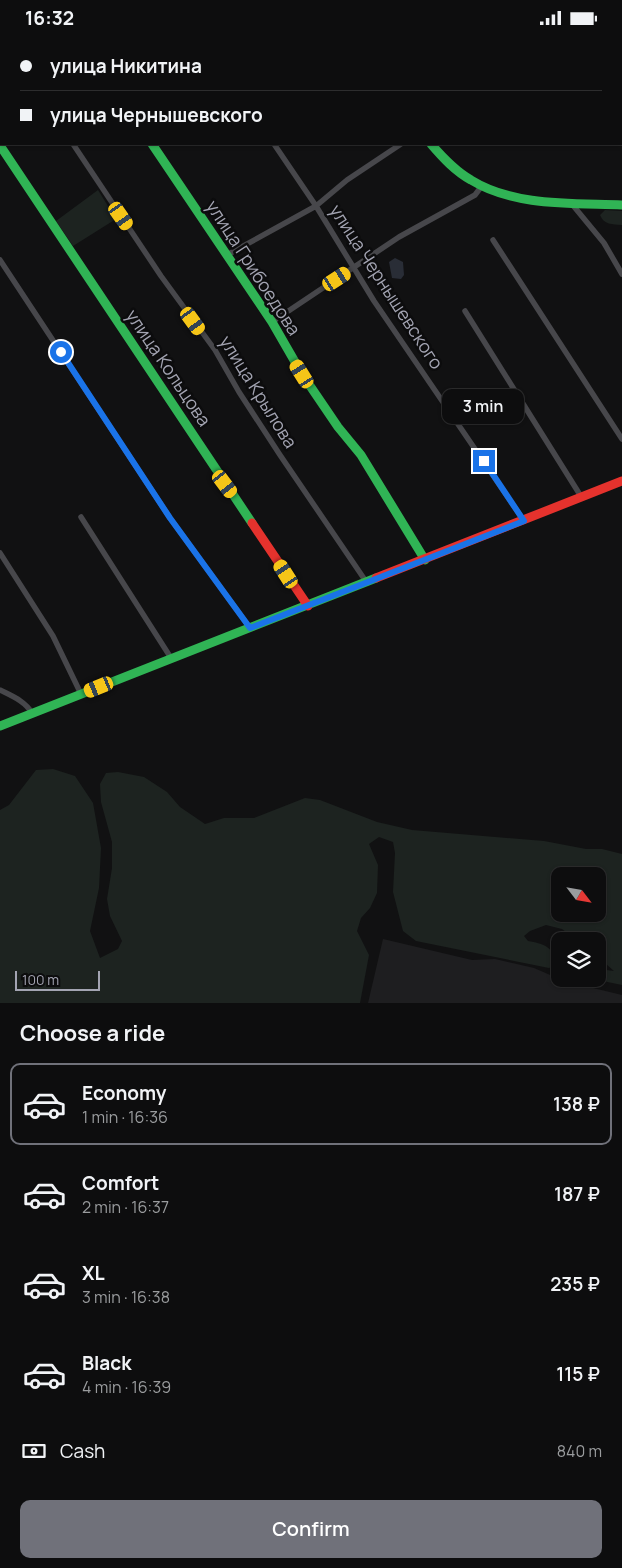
<!DOCTYPE html>
<html lang="en">
<head>
<meta charset="utf-8">
<style>
  body { margin:0; font-family:Manrope,sans-serif; background:#161617; color:#f1f3f6; height:100vh; display:flex; flex-direction:column; font-size:19px; white-space:nowrap }
  * { box-sizing:border-box; margin:0 }
  p { font-size:16px; color:#9a9c9e }
  .icon { flex:none; width:28px; height:28px; fill:none; stroke:currentColor; stroke-width:2; stroke-linecap:round; stroke-linejoin:round }
  .map { position:relative; height:968px; overflow:hidden }
  .details { display:flex; flex-direction:column; background:#0d0d0e; flex:1 }
  .details>* { flex:none }
  .top-card { position:absolute; left:0px; top:0px; width:622px; height:110px; box-shadow:0 1px 4px #0004,0 0 0 1px #2d2d2e; display:grid; align-content:center; height:110px; padding:0 20px; background:#0d0d0e }
  .needle { width:32px; rotate:121deg }
  .buttons { position:absolute; left:551px; top:832px; display:grid; gap:10px }
  .buttons a { display:grid; place-items:center; width:55px; height:55px; border-radius:10px; background:#0d0d0e; box-shadow:0 1px 4px #0004,0 0 0 1px #2d2d2e; font-size:25px }
  .scale { position:absolute; left:15px; bottom:12px; width:85px; box-sizing:border-box; padding-left:5px; border:2px solid #a3a4b2; border-top:0; font-size:14px; line-height:18px; white-space:nowrap; color:#a3a4b2; -webkit-text-stroke:4px #0c0c0d; paint-order:stroke }
  .end { position:absolute; width:22px; height:22px; margin:-11px; border:6px solid #1a73e8; background:#fff; box-shadow:0 0 0 2px #fff }
  .from { border-radius:50% }
  .bubble { position:absolute; height:35px; border-radius:10px; background:#0d0d0e; box-shadow:0 1px 4px #0004,0 0 0 1px #2d2d2e; font-size:16px; font-weight:600; line-height:35px; text-align:center }
  .car { position:absolute; width:15px; height:30px; margin:-15px -8px; border-radius:6px; box-shadow:0 0 4px 1px #0007; background:linear-gradient(#f5c518 24%,#345 0 40%,#f5c518 0 76%,#345 0 86%,#f5c518 0) }
  .top-card b { display:flex; align-items:center; gap:18px; height:48px; font-size:19px }
  .top-card b+b { border-top:1px solid #2d2d2e }
  .top-card i { width:12px; height:12px; background:#f1f3f6 }
  ul { padding:0; list-style:none }
  li { display:flex; align-items:center; gap:15px; height:82px; margin:0 10px 8px; padding:0 10px; border:2px solid transparent; border-radius:10px }
  li div { flex:1 }
  li b { display:block; font-size:19px }
  li em { font-style:normal; font-weight:600 }
  li.current { border-color:#70717a }
  li>.icon { width:45px; height:45px; stroke-width:1.5 }
  h2 { padding:0 20px; font-size:22px; line-height:60px }
  .pay { display:flex; align-items:center; gap:12px; height:55px; padding:0 20px; font-size:19px }
  .pay p { margin-inline-start:auto }
  .action { display:flex; gap:10px; margin-top:auto; padding:10px 20px }
  .action a { flex:1; height:58px; border-radius:10px; background:#70717a; color:#fff; font-size:20px; font-weight:600; line-height:58px; text-align:center }
  .status { display:flex; justify-content:space-between; align-items:center; height:35px; padding:0 25px; background:#0d0d0e; direction:ltr }
  .status svg { height:14px; fill:currentColor }
  .map>svg:first-child { display:block }
  .built { fill:#1e1e20 }
  .green { fill:#1d2320; fill-rule:evenodd }
  .water { fill:#292d36 }
  .lines { fill:none; stroke-linecap:round; stroke-linejoin:round }
  .street { stroke:#47474b; stroke-width:5.5 }
  .fast { stroke:#30b455; stroke-width:9 }
  .jam { stroke:#e5322d; stroke-width:9 }
  .route { stroke:#1a73e8; stroke-width:6 }
  .labels { text-anchor:middle; stroke-width:5; stroke-linejoin:round; paint-order:stroke }
  .street-label { font-size:18px; fill:#a3a4b2; stroke:#0c0c0d }
</style>
</head>
<body>
<div class="status"><b>16:32</b><svg viewBox="0 0 49 12"><path d="M0 12V9h3v3zM5 12V6h3v6zM10 12V3h3v9zM15 12V0h3v12zM26 1h20v11H26zM47 4h2v5h-2z"/></svg></div>
<div class="map">
<svg width="622" height="968" viewBox="0 0 622 968">
  <rect width="100%" height="100%" fill="#111112"/>
  <path class="built" d="M383,904L472,925L495,924L534,933L564,946L622,960V968H368Z"/>
  <path class="green" d="M98,155L116,184L73,211L56,186Z
    M605,175L622,176V190C612,189 604,190 600,180Z
    M53,734L75,741L93,768L101,813L99,853L90,896L100,923L118,914L122,906L110,881L107,864L112,833V807L101,767L100,749L106,738L118,737L144,742L167,757L180,772L205,789L224,783H254L305,763L320,765L377,787L412,795L544,806L586,814H602L622,819V950L593,944H598V934L614,936L598,922V906H578L562,894L546,890L530,896L524,901L528,906C544,909 549,910 557,925L556,930L549,933L416,906L403,896L393,857L395,818L393,807L379,802L369,809L378,830L377,858L370,873L361,883L357,896L369,920L360,968H0V775L9,770L36,735ZM598,841V879H560V841Z"/>
  <path class="water" d="M395,223L403,227L404,240L401,244L392,243L389,227Z"/>
  <g class="lines">
    <path class="street" d="M79,0L80,1
      M200,0L201,1
      M468,0L469,1
      M169,1L171,0
      M73,109L161,241L215,315L239,357L280,420L367,548
      M274,109L316,171L374,266L524,486
      M571,168L604,208L622,239
      M493,205L622,404
      M227,220L316,171L347,145L401,109
      M0,225L170,483L250,593
      M465,276L582,463
      M272,287L399,202L475,160L481,152
      M81,482L171,623
      M0,518L53,601L81,659
      M0,655C12,661 25,666 32,678"/>
    <path class="fast" d="M361,0L362,1
      M152,109L272,287L302,339L338,392L361,420L425,525
      M431,109C443,123 455,136 471,145C515,172 573,168 622,170
      M1,112L252,488
      M0,691L376,543"/>
    <path class="jam" d="M252,488L308,571
      M376,543L622,446"/>
  </g>
  <g class="lines">
    <path class="route" d="M61,317L170,483L250,593L524,486L484,426"/>
  </g>
  <g class="labels">
    <g class="street-label">
      <text transform="translate(253 233) rotate(57)" y="6">улица Грибоедова</text>
      <text transform="translate(386 252) rotate(57)" y="6">улица Чернышевского</text>
      <text transform="translate(168 333) rotate(56)" y="6">улица Кольцова</text>
      <text transform="translate(258 357) rotate(58)" y="6">улица Крылова</text>
    </g>
  </g>
</svg>
<div class="buttons">
<a><svg class="needle" viewBox="-14 -14 28 28"><path d="M0-13l5 13h-10z" fill="#e53935"/><path d="M0 13l5-13h-10z" fill="#9a9c9e"/></svg></a>
<a><svg class="icon" aria-label="layers" viewBox="0 0 24 24"><path d="M12 4l9 5-9 5-9-5zM3 14l9 5 9-5"/></svg></a>
</div>
<div class="scale">100 m</div>
<i class="end from" style="left:61px;top:317px"></i>
<i class="end" style="left:484px;top:426px"></i>
<div class="bubble" style="left:442px;top:354px;width:82px">3 min</div>
<i class="car" style="left:121px;top:181px;rotate:145deg"></i>
<i class="car" style="left:337px;top:244px;rotate:57deg"></i>
<i class="car" style="left:193px;top:286px;rotate:144deg"></i>
<i class="car" style="left:302px;top:339px;rotate:328deg"></i>
<i class="car" style="left:225px;top:449px;rotate:143deg"></i>
<i class="car" style="left:286px;top:539px;rotate:327deg"></i>
<i class="car" style="left:99px;top:652px;rotate:248deg"></i>
<div class="top-card">
<b><i class="from"></i>улица Никитина</b>
<b><i></i>улица Чернышевского</b>
</div>
</div>
<section class="details">
<h2>Choose a ride</h2>
<ul>
<li class="current"><svg class="icon" aria-label="car" viewBox="0 0 24 24"><path d="M5 17H2v-5l4-1 3-4h7l3 4 3 1v5h-3M9 17h6M6 11h13"/><circle cx="7" cy="17" r="2"/><circle cx="17" cy="17" r="2"/></svg><div><b>Economy</b><p>1 min · 16:36</p></div><em>138 ₽</em></li>
<li><svg class="icon" aria-label="car" viewBox="0 0 24 24"><path d="M5 17H2v-5l4-1 3-4h7l3 4 3 1v5h-3M9 17h6M6 11h13"/><circle cx="7" cy="17" r="2"/><circle cx="17" cy="17" r="2"/></svg><div><b>Comfort</b><p>2 min · 16:37</p></div><em>187 ₽</em></li>
<li><svg class="icon" aria-label="car" viewBox="0 0 24 24"><path d="M5 17H2v-5l4-1 3-4h7l3 4 3 1v5h-3M9 17h6M6 11h13"/><circle cx="7" cy="17" r="2"/><circle cx="17" cy="17" r="2"/></svg><div><b>XL</b><p>3 min · 16:38</p></div><em>235 ₽</em></li>
<li><svg class="icon" aria-label="car" viewBox="0 0 24 24"><path d="M5 17H2v-5l4-1 3-4h7l3 4 3 1v5h-3M9 17h6M6 11h13"/><circle cx="7" cy="17" r="2"/><circle cx="17" cy="17" r="2"/></svg><div><b>Black</b><p>4 min · 16:39</p></div><em>115 ₽</em></li>
</ul>
<div class="pay"><svg class="icon" aria-label="cash" viewBox="0 0 24 24"><path d="M3 7h18v10H3z"/><circle cx="12" cy="12" r="2"/></svg>Cash<p>840 m</p></div>
<div class="action"><a>Confirm</a></div>
</section>
</body>
</html>
